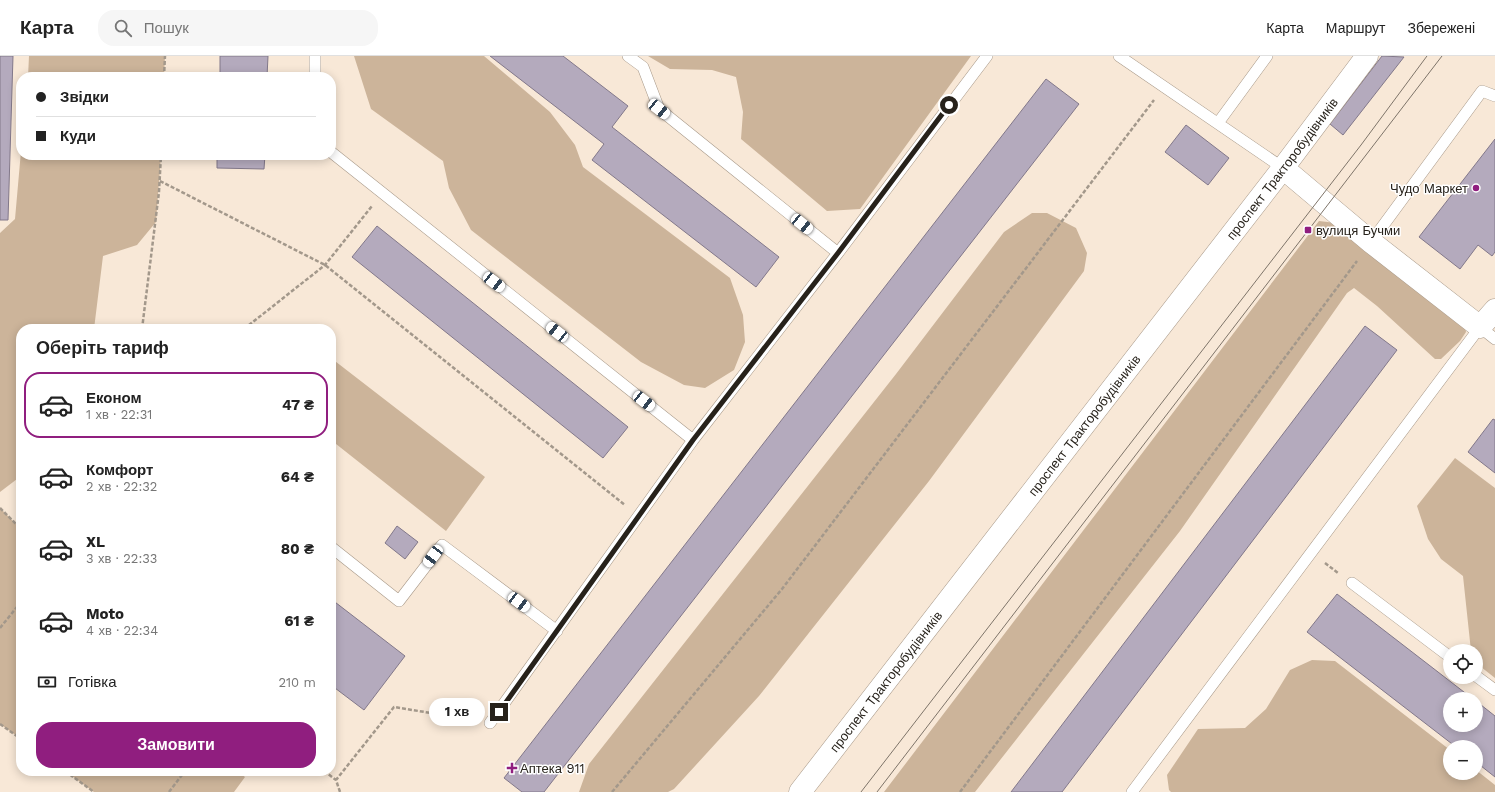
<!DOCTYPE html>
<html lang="uk">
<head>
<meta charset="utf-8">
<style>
  body { margin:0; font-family:"Work Sans",sans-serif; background:#f6f6f6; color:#222; height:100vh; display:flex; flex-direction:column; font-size:15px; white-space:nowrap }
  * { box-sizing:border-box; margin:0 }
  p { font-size:13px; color:#767676 }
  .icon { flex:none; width:22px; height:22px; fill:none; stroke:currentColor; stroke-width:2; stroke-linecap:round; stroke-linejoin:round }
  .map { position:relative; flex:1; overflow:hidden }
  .sheet { position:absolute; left:16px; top:268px; width:320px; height:452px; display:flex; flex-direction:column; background:#fff; border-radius:16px; box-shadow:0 2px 10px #0003 }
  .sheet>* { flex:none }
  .guide { position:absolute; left:16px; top:16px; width:320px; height:88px; border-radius:16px; box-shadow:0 2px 10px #0003; display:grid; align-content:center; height:88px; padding:0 20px; background:#fff }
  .tools { position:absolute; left:1443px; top:588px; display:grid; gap:8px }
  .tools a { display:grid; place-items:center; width:40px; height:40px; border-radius:50%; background:#fff; box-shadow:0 2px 10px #0003; font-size:20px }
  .end { position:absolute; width:18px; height:18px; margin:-9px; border:5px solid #27221b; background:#fff; box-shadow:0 0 0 2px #fff }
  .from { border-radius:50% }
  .bubble { position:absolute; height:28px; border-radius:14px; background:#fff; box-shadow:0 2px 10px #0003; font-size:13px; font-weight:700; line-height:28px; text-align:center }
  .car { position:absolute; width:12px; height:24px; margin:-12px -6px; border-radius:5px; box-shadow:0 0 3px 1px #0007; background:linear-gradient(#fff 24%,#345 0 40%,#fff 0 76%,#345 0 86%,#fff 0) }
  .guide b { display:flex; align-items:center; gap:14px; height:38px; font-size:15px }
  .guide b+b { border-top:1px solid #e0e0e0 }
  .guide i { width:10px; height:10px; background:#222 }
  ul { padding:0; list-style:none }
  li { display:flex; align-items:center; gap:12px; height:66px; margin:0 8px 6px; padding:0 12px; border:2px solid transparent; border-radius:16px }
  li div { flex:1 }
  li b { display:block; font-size:15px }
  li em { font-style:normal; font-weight:700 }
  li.current { border-color:#901e7f }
  li>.icon { width:36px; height:36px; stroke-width:1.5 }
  h2 { padding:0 20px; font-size:18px; line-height:48px }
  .pay { display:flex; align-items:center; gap:10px; height:44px; padding:0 20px; font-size:15px }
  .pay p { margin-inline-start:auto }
  .action { display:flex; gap:8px; margin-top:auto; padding:8px 20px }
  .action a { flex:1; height:46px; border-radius:16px; background:#901e7f; color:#fff; font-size:16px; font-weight:700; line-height:46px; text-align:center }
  header { display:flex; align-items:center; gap:24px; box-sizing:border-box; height:56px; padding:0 20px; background:#fff; border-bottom:1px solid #e0e0e0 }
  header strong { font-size:19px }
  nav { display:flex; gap:22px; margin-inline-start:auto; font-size:14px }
  .search { width:280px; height:36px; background:#f6f6f6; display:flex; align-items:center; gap:10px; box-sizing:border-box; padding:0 14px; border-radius:16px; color:#767676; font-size:15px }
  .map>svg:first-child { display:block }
  .green { fill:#ccb49a }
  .building { fill:#b4aabd; stroke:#82788a }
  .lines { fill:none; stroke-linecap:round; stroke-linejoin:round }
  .lane-casing { stroke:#a89989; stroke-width:12 }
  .street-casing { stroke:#a89989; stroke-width:23 }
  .secondary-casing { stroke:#a89989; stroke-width:23 }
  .path { stroke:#a3988b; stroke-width:2.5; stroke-dasharray:4 2; stroke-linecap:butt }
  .lane { stroke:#fff; stroke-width:11 }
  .street { stroke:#fff; stroke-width:22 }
  .secondary { stroke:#fff; stroke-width:22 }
  .tram { stroke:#7e7469; stroke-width:1 }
  .route { stroke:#27221b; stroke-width:5 }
  .poi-dot { fill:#901e7f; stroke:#fff; stroke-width:1.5 }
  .labels { text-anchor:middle; stroke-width:3; stroke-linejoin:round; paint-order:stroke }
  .street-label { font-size:13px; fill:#27221b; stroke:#fff }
  .poi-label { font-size:13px; fill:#27221b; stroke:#fff; text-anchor:start }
</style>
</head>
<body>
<header>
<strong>Карта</strong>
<div class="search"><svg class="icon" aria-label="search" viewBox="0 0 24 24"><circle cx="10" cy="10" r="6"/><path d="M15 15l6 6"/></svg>Пошук</div>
<nav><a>Карта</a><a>Маршрут</a><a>Збережені</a></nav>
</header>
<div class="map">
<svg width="1495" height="736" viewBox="0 0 1495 736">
  <rect width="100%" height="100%" fill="#f8e8d7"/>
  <path class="green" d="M29,0H165L164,21H28Z
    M354,0H484L550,56L575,89L583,111L730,222L743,259L745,286L734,314L705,332L684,329L641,306L471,174L449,132L443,105L371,53Z
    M648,0H971L860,153L827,155L741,83L743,56L736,21L712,14L670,13Z
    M21,95V99H161L156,166L137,189L103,200L94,273H21V420L0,436V177L15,163Z
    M1032,157H1047L1076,172L1087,197L1084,215L929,425L759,640L674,733L668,736H579L589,708L896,318L1004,176Z
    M1319,165L1336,167L1464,266L1466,276L1460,285L1441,303H1435L1377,250L1354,232L1347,237L1180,475L975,736H884Z
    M331,302L485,421L446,475L331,384Z
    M1455,402L1495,432V622L1476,607V595H1471L1463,520L1441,503L1428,483L1417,450Z
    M0,452L21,473V683L0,668Z
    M1312,604L1335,605L1450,694V717H1476V714L1495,729V736H1171L1169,734L1167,719L1198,673L1245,672L1266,653L1290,614Z
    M65,715H237L245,721L234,736H94Z"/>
  <path class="building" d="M0,0H13L8,164H0Z
    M220,0H268L267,21H220Z
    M490,0H563L628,50L612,71L779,201L756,231L592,104L604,88Z
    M1382,0L1404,1L1343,79L1330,68Z
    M1046,23L1079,48L544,736H522L504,722Z
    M1186,69L1229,102L1208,129L1165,96Z
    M1495,83V196L1492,200L1478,189L1460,213L1419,181Z
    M217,99H265L264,113L217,112Z
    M377,170L628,371L603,402L352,201Z
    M1365,270L1397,294L1326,388L1062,736H1011Z
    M1493,363L1495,364V417L1468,396Z
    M397,470L418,486L405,503L385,487Z
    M1337,538L1473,643H1450V669H1476V645L1495,660V721L1476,706V691H1456L1307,576Z
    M331,543L405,600L364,654L331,629Z"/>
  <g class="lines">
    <g class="lane-casing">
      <path id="lane" d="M628,0L643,11L659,53L838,197
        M1119,0L1283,112
        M315,21V0
        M1218,67L1267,0
        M331,96L693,384
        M1371,186L1482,35L1495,40
        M331,491L399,545L442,489L557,575
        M1352,527L1450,601
        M1476,620L1495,634
        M490,667L693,384L838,197L987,0
        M1132,736L1480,271L1495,283"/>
    </g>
    <g class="street-casing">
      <path id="street" d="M1283,112L1371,186L1480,271L1495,254"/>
    </g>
    <g class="secondary-casing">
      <g id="secondary">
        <path id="s1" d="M800,736L1283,112L1367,0"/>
      </g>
    </g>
    <path class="path" d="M164,21L165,0
      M160,125L325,209L625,449
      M142,273L159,136L161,99
      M244,273L325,209L372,150
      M0,452L21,473
      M1325,507L1338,517
      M0,572L21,546
      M0,668L21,683
      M65,715L94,736
      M324,715L336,724
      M169,736L185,715
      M340,736L336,724L394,651L474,664
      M612,736L782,533L1154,44
      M960,736L1357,205"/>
    <use href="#lane" class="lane"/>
    <use href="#street" class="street"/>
    <use href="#secondary" class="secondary"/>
    <path class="tram" d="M861,736L1361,89L1427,0
      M877,736L1442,0"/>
  </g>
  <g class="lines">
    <path class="route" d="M499,656L693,384L838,197L949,49"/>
  </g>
  <g class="poi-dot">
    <circle cx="1476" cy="132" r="4"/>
    <rect x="1304" y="170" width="8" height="8" rx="2"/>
    <path d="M510 706h4v4h4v4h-4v4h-4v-4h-4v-4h4z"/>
  </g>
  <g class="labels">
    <g class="street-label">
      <text dy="5" stroke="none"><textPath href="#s1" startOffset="788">проспект Тракторобудівників</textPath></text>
      <text dy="5" stroke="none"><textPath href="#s1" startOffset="464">проспект Тракторобудівників</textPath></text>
      <text dy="5" stroke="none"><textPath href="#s1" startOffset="140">проспект Тракторобудівників</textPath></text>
    </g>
    <g class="poi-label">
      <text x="1468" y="137" text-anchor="end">Чудо Маркет</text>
      <text x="1316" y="179">вулиця Бучми</text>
      <text x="520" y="717">Аптека 911</text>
    </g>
  </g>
</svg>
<div class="tools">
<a><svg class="icon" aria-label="locate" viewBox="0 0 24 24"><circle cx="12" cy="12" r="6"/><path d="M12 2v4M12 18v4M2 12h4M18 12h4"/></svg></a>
<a>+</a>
<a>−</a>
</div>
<i class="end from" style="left:949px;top:49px"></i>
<i class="end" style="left:499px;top:656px"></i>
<div class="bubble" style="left:429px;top:642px;width:56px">1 хв</div>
<i class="car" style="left:659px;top:53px;rotate:129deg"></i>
<i class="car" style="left:802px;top:168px;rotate:129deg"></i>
<i class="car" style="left:494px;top:226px;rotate:128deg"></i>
<i class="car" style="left:557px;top:276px;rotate:308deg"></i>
<i class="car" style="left:644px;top:345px;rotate:128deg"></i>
<i class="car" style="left:433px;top:500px;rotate:217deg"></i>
<i class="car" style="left:519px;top:546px;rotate:127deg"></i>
<div class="guide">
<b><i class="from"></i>Звідки</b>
<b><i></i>Куди</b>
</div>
<section class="sheet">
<h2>Оберіть тариф</h2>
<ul>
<li class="current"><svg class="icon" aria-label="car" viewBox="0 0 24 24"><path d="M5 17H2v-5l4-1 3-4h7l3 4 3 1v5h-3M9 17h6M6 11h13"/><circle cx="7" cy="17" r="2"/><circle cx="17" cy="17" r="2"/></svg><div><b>Економ</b><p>1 хв · 22:31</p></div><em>47 ₴</em></li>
<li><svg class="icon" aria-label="car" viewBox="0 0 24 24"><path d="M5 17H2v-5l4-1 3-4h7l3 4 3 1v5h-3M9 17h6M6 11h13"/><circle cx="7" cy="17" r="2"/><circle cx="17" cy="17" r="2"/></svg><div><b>Комфорт</b><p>2 хв · 22:32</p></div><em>64 ₴</em></li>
<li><svg class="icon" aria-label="car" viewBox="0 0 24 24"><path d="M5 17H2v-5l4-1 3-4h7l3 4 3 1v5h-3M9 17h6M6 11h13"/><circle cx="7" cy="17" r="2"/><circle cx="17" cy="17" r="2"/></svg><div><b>XL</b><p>3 хв · 22:33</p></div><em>80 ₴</em></li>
<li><svg class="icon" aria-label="car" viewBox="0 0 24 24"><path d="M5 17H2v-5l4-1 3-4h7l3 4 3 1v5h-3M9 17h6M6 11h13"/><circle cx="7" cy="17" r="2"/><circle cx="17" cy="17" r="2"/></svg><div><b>Moto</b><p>4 хв · 22:34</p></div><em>61 ₴</em></li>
</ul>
<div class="pay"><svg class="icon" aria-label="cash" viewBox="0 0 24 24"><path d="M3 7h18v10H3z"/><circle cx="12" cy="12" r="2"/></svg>Готівка<p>210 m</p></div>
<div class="action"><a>Замовити</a></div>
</section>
</div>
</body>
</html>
